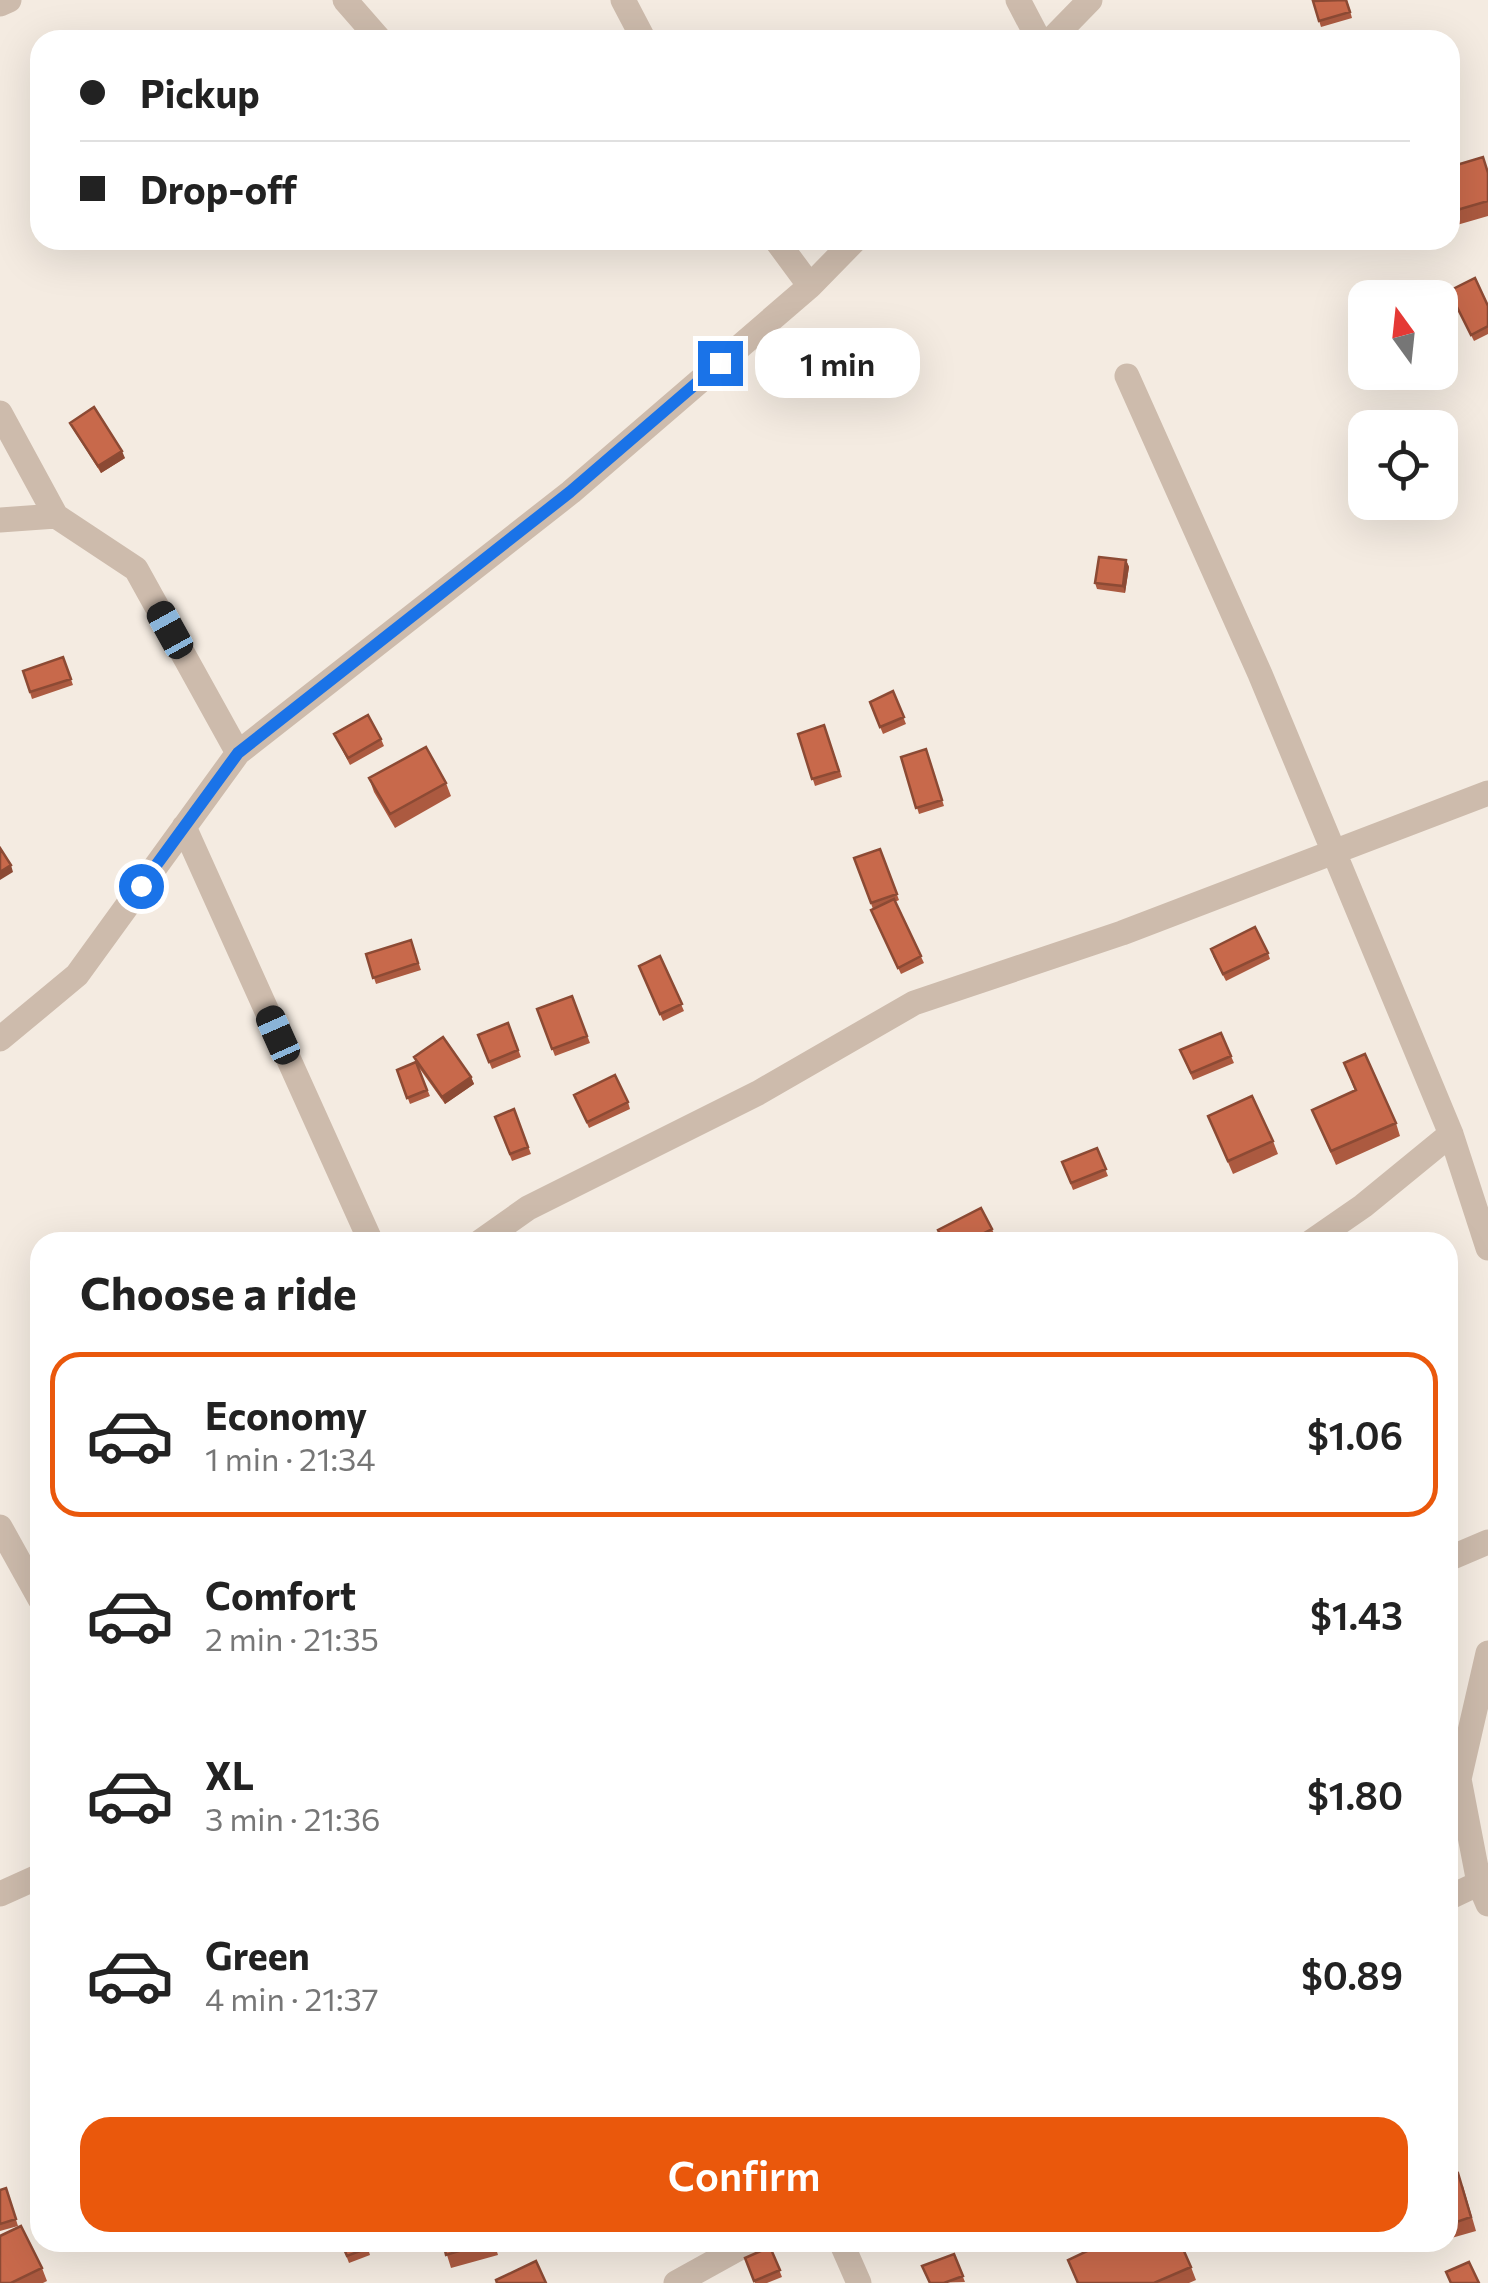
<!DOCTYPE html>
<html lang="en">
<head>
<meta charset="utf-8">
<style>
  body { margin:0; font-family:Commissioner,sans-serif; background:#f6f6f6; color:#222; height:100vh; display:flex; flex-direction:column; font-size:38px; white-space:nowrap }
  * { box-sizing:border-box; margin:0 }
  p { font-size:32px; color:#767676 }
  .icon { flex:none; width:55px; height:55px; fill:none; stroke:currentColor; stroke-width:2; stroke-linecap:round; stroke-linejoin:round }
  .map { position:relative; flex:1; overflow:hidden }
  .drawer { position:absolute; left:30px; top:1232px; width:1428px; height:1020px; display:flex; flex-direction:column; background:#fff; border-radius:30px; box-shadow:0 10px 40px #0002 }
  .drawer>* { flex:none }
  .hud { position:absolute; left:30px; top:30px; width:1430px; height:220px; border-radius:30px; box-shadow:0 10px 40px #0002; display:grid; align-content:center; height:220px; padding:0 50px; background:#fff }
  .needle { width:65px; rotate:345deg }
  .controls { position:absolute; left:1348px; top:280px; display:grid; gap:20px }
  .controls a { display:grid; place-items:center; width:110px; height:110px; border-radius:20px; background:#fff; box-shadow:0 10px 40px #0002; font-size:50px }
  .end { position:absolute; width:45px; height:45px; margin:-22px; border:12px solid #1a73e8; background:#fff; box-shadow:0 0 0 5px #fff }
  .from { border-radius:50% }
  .bubble { position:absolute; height:70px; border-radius:30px; background:#fff; box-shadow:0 10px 40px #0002; font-size:32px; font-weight:600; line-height:70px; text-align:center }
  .car { position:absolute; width:30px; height:60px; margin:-30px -15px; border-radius:12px; box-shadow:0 0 8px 2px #0007; background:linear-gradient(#222 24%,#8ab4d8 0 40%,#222 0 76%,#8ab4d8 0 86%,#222 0) }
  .hud b { display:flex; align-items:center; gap:35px; height:95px; font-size:38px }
  .hud b+b { border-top:2px solid #e0e0e0 }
  .hud i { width:25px; height:25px; background:#222 }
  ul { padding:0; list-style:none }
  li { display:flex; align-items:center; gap:30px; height:165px; margin:0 20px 15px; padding:0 30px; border:5px solid transparent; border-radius:30px }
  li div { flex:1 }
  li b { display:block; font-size:38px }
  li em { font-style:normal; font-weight:600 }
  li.on { border-color:#ea580c }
  li>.icon { width:90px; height:90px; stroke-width:1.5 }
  h2 { padding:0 50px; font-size:45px; line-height:120px }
  .primary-button { display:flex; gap:20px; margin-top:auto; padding:20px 50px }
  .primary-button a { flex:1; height:115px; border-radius:30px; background:#ea580c; color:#fff; font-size:40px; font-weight:600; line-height:115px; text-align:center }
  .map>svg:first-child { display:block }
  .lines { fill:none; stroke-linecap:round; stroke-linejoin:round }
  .street { stroke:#cdbbac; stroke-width:25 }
  .wall { fill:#ac5a40 }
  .shaded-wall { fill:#8c4a34 }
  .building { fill:#c8694b; stroke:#8c4a34; stroke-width:2.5 }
  .route { stroke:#1a73e8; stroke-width:12 }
</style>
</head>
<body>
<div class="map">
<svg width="1488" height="2283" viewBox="0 0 1488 2283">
  <rect width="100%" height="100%" fill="#f4ebe1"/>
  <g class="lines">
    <path class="street" d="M345,0L380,40
      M623,0L644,40
      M1018,0L1039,40
      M0,4L9,0
      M1051,40L1090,0
      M776,240L810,286
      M1127,376L1260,674L1451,1134L1488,1248
      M0,413L56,516
      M0,520L56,516L136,569L238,753
      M184,827L371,1242
      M0,1039L77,975L238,753L571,492L810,286L855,240
      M480,1242L528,1208L758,1093L914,1003L1122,933L1488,793
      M1311,1242L1363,1206L1451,1134
      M0,1527L40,1599
      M1448,1559L1488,1542
      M1488,1653L1459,1779L1479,1883L1488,1904
      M0,1894L40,1876
      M1448,1898L1488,1879
      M841,2242L859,2283
      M676,2283L750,2242"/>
  </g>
  <path class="wall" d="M1347,0L1352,18L1321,27L1313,1Z
    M1450,167L1488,170V216L1450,227Z
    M1449,291L1488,306V334L1474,341Z
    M70,423L125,458L101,473L73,429Z
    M1126,560L1129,567L1125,593L1097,589L1095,583Z
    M63,657L73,685L32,699L23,671Z
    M893,691L906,724L883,734L870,702Z
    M824,725L842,777L815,786L798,734Z
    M334,734L381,739L384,746L350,765Z
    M926,749L944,806L919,814L901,757Z
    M369,778L446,783L451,796L395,828L374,792Z
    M880,849L899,900L895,902L924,963L901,974L874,917L873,909L854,858Z
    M411,940L421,970L376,984L366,954Z
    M1268,953L1270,959L1226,981L1213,956Z
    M660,956L684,1011L663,1021L639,966Z
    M572,996L590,1043L555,1056L537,1009Z
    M508,1023L521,1057L492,1069L478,1035Z
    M1221,1033L1234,1063L1193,1080L1180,1050Z
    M414,1057L471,1077L474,1084L445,1104L417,1065L430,1096L410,1104L397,1070L416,1062Z
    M1344,1063L1396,1123L1400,1136L1336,1165L1312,1110L1355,1091Z
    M577,1101L628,1102L630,1109L589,1128Z
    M514,1109L531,1154L512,1161L495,1117Z
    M1208,1116L1273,1141L1278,1154L1233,1174Z
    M1097,1148L1108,1176L1073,1190L1062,1162Z
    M992,1229L995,1236L982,1242H943L938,1230Z
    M1448,2176L1463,2186L1476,2231L1448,2239Z
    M6,2188L18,2226L0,2231V2190Z
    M341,2242H366L370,2255L349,2263Z
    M443,2242H494L498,2255L451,2268Z
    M1024,2242H1045L1027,2250Z
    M1059,2242H1084L1061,2250Z
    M770,2247L782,2277L767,2283H755L745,2258Z
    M954,2254L965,2282L929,2283Z
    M1068,2260L1191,2267L1196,2280L1189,2283H1077Z
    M42,2268L47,2281L43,2283H0Z"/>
  <path class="shaded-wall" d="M122,451L125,458L101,473L98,466Z
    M1126,560L1129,567L1125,593L1123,586Z
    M11,865L13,872L0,880V872Z
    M471,1077L474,1084L445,1104L442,1097Z"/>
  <path class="building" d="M1346,0L1350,12L1319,21L1313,1Z
    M1483,157L1488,173V201L1450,212V167Z
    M1475,278L1488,306V326L1471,335L1449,291Z
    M94,407L122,451L98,466L70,423Z
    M1099,557L1126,560L1123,586L1095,583Z
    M63,657L71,679L30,692L23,671Z
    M893,691L904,717L880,727L870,702Z
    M368,715L381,739L348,758L334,734Z
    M824,725L839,771L812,779L798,734Z
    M426,747L446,783L390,814L369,778Z
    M926,749L942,800L916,808L901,757Z
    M0,848L11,865L0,872Z
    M880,849L897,894L871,903L854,858Z
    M894,899L921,956L898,968L871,910Z
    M1255,927L1268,953L1223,974L1211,949Z
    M411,940L418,963L373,978L366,954Z
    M660,956L682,1004L660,1014L639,966Z
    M572,996L587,1036L552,1049L537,1009Z
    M508,1023L518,1050L489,1062L478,1035Z
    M1221,1033L1231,1056L1191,1073L1180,1050Z
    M443,1037L471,1077L442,1097L414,1057Z
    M1365,1054L1396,1123L1331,1151L1312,1110L1356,1090L1344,1063Z
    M416,1062L427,1090L407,1098L397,1070Z
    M615,1075L628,1102L587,1122L574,1095Z
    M1252,1096L1273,1141L1228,1161L1208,1116Z
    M514,1109L528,1147L510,1154L495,1117Z
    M1097,1148L1106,1169L1071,1183L1062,1162Z
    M981,1208L992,1229L966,1242H944L938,1230Z
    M1458,2173L1471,2217L1448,2225V2176Z
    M6,2188L16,2219L0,2224V2190Z
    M21,2226L42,2268L11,2283H0V2236Z
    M341,2242H366L368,2248L347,2256Z
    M443,2242H489L446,2255Z
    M1106,2242H1180L1191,2267L1154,2283H1078L1068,2260Z
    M770,2247L780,2270L754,2281L745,2258Z
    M954,2254L963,2276L944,2283H930L922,2266Z
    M536,2261L546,2283H497L496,2280Z
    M1469,2262L1479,2283H1451L1446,2272Z"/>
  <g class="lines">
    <path class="route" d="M141,886L238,753L570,492L720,363"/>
  </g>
</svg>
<div class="controls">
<a><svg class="needle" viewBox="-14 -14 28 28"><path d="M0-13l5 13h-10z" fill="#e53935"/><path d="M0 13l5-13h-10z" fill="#767676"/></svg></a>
<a><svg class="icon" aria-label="locate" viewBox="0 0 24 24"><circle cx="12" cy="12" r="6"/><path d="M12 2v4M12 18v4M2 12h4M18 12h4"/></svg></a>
</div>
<i class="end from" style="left:141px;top:886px"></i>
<i class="end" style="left:720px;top:363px"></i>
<div class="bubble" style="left:755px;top:328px;width:165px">1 min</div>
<i class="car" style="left:170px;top:630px;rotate:331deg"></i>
<i class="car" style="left:278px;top:1035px;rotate:336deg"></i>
<div class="hud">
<b><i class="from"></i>Pickup</b>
<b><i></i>Drop-off</b>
</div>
<section class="drawer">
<h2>Choose a ride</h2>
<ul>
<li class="on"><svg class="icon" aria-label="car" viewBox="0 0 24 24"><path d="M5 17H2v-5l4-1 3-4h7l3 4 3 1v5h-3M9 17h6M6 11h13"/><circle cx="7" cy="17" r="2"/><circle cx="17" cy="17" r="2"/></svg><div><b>Economy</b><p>1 min · 21:34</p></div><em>$1.06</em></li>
<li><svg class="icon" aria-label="car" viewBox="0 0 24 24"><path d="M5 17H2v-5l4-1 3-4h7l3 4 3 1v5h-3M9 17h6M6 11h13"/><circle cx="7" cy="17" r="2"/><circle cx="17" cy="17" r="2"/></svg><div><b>Comfort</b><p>2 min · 21:35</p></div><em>$1.43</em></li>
<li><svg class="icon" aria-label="car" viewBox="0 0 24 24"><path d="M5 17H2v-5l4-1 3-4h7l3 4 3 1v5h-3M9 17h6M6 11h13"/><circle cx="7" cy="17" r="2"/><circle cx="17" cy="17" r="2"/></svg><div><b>XL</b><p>3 min · 21:36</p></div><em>$1.80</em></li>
<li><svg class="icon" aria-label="car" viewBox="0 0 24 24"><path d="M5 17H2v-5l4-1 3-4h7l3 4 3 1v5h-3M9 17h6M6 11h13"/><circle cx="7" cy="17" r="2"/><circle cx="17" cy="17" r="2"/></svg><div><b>Green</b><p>4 min · 21:37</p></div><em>$0.89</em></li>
</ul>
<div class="primary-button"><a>Confirm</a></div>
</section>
</div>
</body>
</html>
